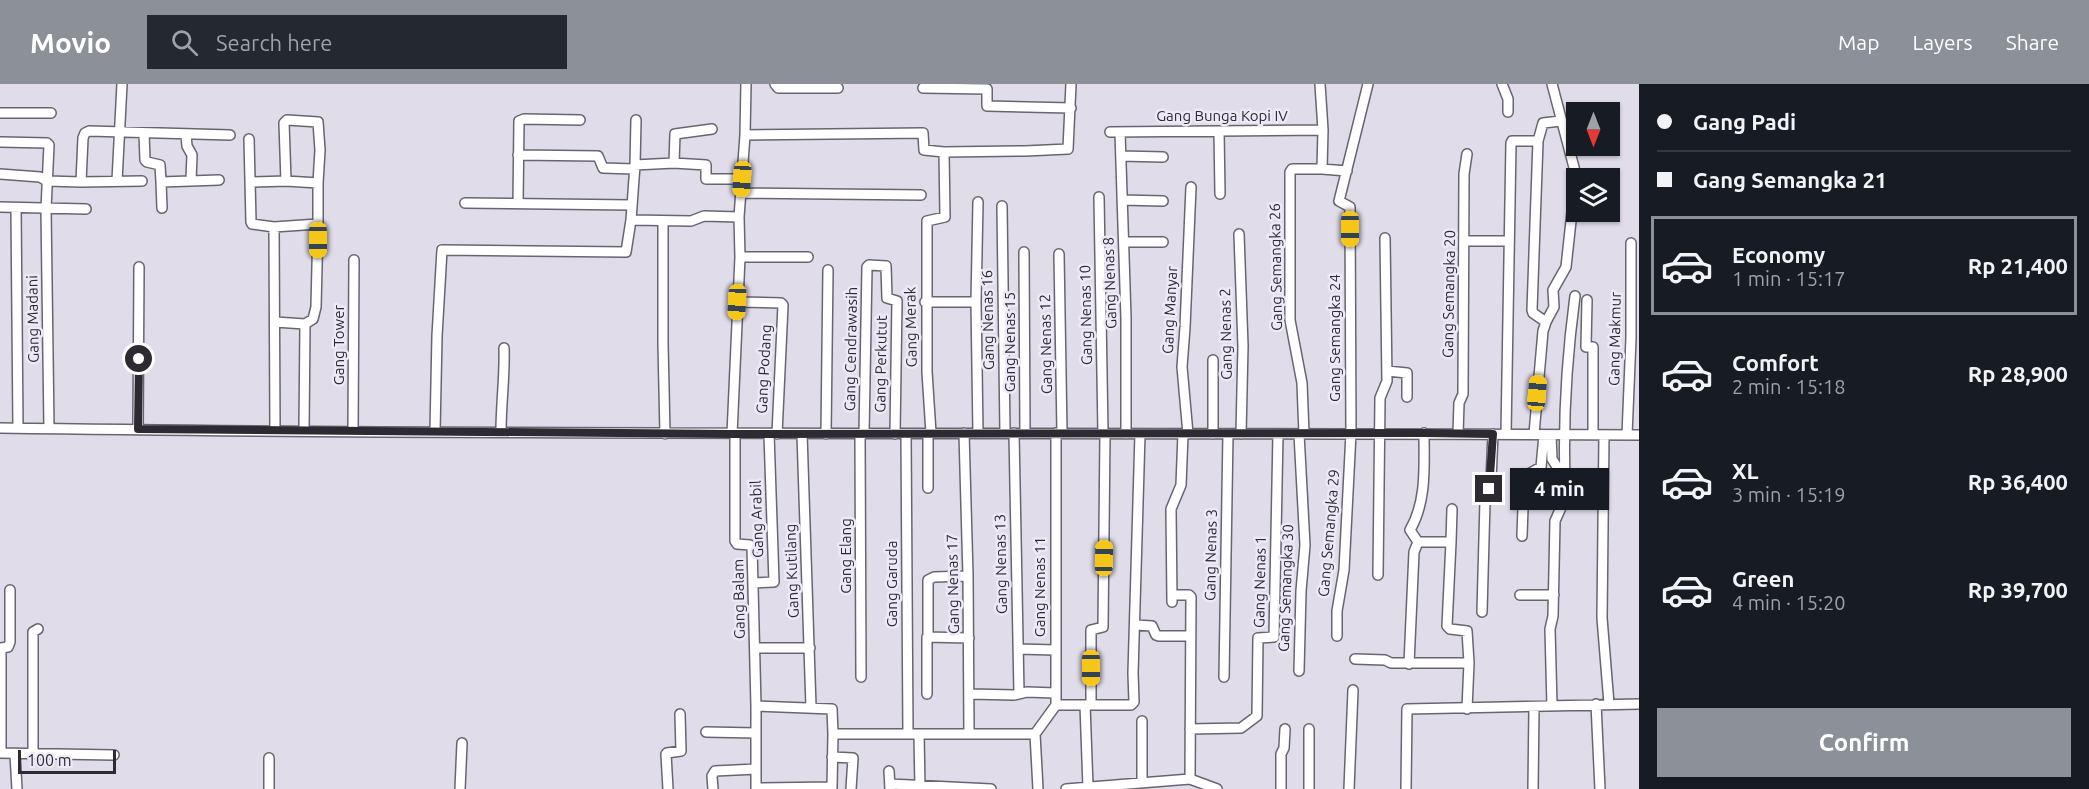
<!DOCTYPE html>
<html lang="en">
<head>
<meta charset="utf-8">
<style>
  body { margin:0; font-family:Ubuntu,sans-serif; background:#242831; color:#f1f3f6; height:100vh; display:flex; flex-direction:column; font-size:22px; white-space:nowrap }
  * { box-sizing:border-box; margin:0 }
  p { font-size:20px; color:#9ea1a6 }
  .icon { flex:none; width:33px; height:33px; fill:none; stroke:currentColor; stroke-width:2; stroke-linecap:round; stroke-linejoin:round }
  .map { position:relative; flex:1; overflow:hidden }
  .sheet { display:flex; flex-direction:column; background:#171b24; width:450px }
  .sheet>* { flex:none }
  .hud { display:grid; align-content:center; height:132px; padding:0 18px; background:#171b24 }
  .needle { width:39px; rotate:180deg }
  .controls { position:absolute; left:1566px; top:18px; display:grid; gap:12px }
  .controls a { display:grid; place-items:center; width:54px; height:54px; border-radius:0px; background:#171b24; box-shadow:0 2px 4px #0004; font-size:30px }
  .scale { position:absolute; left:18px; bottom:15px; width:98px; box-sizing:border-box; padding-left:6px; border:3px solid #2d2b31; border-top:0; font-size:16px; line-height:21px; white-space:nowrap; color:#2d2b31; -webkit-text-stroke:4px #ede9f8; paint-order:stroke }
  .end { position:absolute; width:27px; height:27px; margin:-14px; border:8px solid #2d2b31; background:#fff; box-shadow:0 0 0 3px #fff }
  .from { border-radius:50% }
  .bubble { position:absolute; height:42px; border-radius:0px; background:#171b24; box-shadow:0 2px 4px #0004; font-size:20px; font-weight:700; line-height:42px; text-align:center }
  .car { position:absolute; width:18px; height:36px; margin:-18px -9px; border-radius:8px; box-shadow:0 0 4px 2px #0007; background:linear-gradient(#f5c518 24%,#345 0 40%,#f5c518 0 76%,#345 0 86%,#f5c518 0) }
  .hud b { display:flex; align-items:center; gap:21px; height:57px; font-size:22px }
  .hud b+b { border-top:2px solid #363941 }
  .hud i { width:15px; height:15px; background:#f1f3f6 }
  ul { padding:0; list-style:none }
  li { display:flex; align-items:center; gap:18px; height:99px; margin:0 12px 9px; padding:0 6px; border:3px solid transparent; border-radius:0px }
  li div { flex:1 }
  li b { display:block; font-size:22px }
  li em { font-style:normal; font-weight:700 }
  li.selected { border-color:#8c9099 }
  li>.icon { width:54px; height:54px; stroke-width:1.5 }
  .action { display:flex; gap:12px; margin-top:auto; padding:12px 18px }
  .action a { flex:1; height:69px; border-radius:0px; background:#8c9099; color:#fff; font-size:24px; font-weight:700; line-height:69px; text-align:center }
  header { display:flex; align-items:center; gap:36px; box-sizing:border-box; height:84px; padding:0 30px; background:#8c9099; color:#fff }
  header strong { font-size:28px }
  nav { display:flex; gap:33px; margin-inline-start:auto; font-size:21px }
  .search { width:420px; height:54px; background:#242831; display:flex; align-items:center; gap:15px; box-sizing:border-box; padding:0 21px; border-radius:0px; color:#9ea1a6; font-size:22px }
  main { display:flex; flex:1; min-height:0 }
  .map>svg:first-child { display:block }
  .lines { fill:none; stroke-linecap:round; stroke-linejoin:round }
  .minor-casing { stroke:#686571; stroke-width:12 }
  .minor { stroke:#fff; stroke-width:9 }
  .route { stroke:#2d2b31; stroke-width:8 }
  .labels { text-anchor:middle; stroke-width:5; stroke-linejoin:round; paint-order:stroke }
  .street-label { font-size:15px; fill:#2d2b31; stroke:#ede9f8 }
</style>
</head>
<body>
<header>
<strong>Movio</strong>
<div class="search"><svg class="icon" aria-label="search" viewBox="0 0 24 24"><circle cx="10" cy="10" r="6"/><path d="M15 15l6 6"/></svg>Search here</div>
<nav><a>Map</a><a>Layers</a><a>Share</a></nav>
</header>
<main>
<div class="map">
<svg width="1639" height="705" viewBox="0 0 1639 705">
  <rect width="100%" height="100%" fill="#e0dcea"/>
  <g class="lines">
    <g class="minor-casing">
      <path id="minor" d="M775,0L778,4H838
        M1502,0L1508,15V28
        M923,4L987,5V22L1071,24
        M0,29H51
        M1219,47L1220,110
        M1110,48L1323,46
        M1120,48L1126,234V350
        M144,49L145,76L147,78L160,81L161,98L219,96
        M186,51L187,62L192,71L191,96
        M745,51L923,49L924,66L944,68
        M249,55L251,138L252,140L274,143L318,140V99L286,97L284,39L287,36L318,38L320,66L318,99
        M1538,57L1532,226L1533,229L1546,238
        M1,58L47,59L49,61L46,125L49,344
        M518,71L598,72L603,84L634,85
        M1121,72L1163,73
        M674,79L706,81V95H742
        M635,81L636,36
        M1322,85L1347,87
        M0,90L40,93L47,97L81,98L83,54L85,49L89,47L230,51
        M117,97L122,0
        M81,98L142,97
        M161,98L162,124
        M251,98L286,97
        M741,109L921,111
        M1099,113L1103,349
        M1122,116L1163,117
        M465,119L631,121
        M518,119L519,37L524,35L580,36
        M1002,122L1005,349
        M0,123L86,125
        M16,124L18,344
        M631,136L691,137L704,132L739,133
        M663,137V260L665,350
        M274,143L275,346
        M1239,150L1243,262L1241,350
        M1465,157H1509
        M1124,158H1163
        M1024,168L1025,349
        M1059,170L1062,349
        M740,173H808
        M1587,216L1586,263H1593V351
        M737,218L781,219L783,221L777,350
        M925,218H976
        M275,238L305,240L304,346
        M305,240L313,235L316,223L318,141
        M1213,276V350
        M1387,287L1407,289V313
        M0,344C546,352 1093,348 1639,351
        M138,345L139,183
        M353,347L354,176
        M435,347L437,252L442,166L626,168L631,136L635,81L674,79L675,50L712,45
        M501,347C501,319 505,292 504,264
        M928,349V404
        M931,349L927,288V137L945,133L944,68L1025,67L1068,65L1071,0
        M964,349L968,492L969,650
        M978,349L976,218L978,118
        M1014,349L1019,609
        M1424,349C1424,381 1427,417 1410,446L1418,458H1451L1447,542L1450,545L1467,547L1469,579L1467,625
        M732,350L740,173L739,133L745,51L746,0
        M735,350V457L737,460L750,461L752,463L756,622
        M802,350L811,623
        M826,350L828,186
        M860,350L861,593
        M864,350L867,183L869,181L886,182L887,214L897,217L895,350
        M906,350L908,650
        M1188,350L1182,283L1185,243L1191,103
        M1299,350L1305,461L1301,507L1299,587
        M1304,350L1302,299L1290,236V88L1292,85H1322L1323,46L1320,0
        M1458,350L1459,319L1463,310L1464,90L1467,70
        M1506,350L1511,59L1512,57H1538L1543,39L1561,37
        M1534,350L1543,247L1546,238L1554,223L1553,206L1566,183L1576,91L1552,0
        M1551,351L1552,375L1565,395L1563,419L1555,437L1553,532L1550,545L1552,622
        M1604,351L1602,534L1609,620
        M1627,351L1631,254V159
        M1565,395C1563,334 1567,272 1575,212
        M1522,452L1524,395L1525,392L1541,383L1544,351
        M1451,458L1452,425
        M1378,491L1380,314L1387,297L1385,154
        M753,499L774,498L769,350
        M1172,511H1189L1191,513L1190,695
        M1520,511H1554
        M1172,518L1171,425L1181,401L1183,350
        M1482,528L1485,417L1491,396L1493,350
        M1136,541L1152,542L1156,551L1159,552H1190
        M1337,552V527L1344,486L1351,349L1350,123L1339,117L1368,0
        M928,553V496L934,493L968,492
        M755,564H810
        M1019,565L1055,566
        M1355,575L1385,576L1391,579H1469
        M1409,580L1414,468L1418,458
        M1224,593L1228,350
        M927,610V553L969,554
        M970,610L1014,611L1027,608L1055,609
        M1596,620L1600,705
        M1056,621H1131L1134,618L1133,589L1140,350
        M1085,621L1088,703
        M1091,621V546L1103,543L1105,349
        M1190,645L1241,644L1257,632L1258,554L1274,553L1278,350
        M706,648L756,649
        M919,650L920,705
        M1035,650L1056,621V349
        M0,669L114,671
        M1,669V564L8,563L10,558V506
        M15,670L17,705
        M33,670V548L38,545
        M832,673L853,674L851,705
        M889,687L890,705
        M1142,697V637
        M890,700L991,705
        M756,704L832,703L833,650
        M269,705V674
        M460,705L462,659
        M668,705L666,670L667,669L681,667L680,630
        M713,705L712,692L715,687L756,685
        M756,705V622L832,625L833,650H1035L1038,705
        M1066,705L1190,695L1217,705
        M1281,705V670L1284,664L1285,645
        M1309,705V645
        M1349,705L1353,606
        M1406,705L1407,625L1639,620
        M1533,705L1534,623"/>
    </g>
    <use href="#minor" class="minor"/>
  </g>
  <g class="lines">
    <path class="route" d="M139,275L138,345L732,350L1424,349L1493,350L1489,405"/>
  </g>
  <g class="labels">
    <g class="street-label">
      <text x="1222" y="37">Gang Bunga Kopi IV</text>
      <text transform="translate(1276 183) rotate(-91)" y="5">Gang Semangka 26</text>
      <text transform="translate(1110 199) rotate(-92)" y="5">Gang Nenas 8</text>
      <text transform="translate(1449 210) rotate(-89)" y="5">Gang Semangka 20</text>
      <text transform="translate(1170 226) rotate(-87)" y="5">Gang Manyar</text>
      <text transform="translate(1086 231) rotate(-91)" y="5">Gang Nenas 10</text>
      <text transform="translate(33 235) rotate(-91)" y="5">Gang Madani</text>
      <text transform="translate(988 236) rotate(-91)" y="5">Gang Nenas 16</text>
      <text transform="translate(911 243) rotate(-91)" y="5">Gang Merak</text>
      <text transform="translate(1226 250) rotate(-91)" y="5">Gang Nenas 2</text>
      <text transform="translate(1335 254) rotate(-90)" y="5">Gang Semangka 24</text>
      <text transform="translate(1615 255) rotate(-89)" y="5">Gang Makmur</text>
      <text transform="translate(1010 258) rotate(-90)" y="5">Gang Nenas 15</text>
      <text transform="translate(1046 260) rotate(-91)" y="5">Gang Nenas 12</text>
      <text transform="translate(339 261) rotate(-90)" y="5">Gang Tower</text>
      <text transform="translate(851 265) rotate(-89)" y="5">Gang Cendrawasih</text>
      <text transform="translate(881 280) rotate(-89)" y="5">Gang Perkutut</text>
      <text transform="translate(764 285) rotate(-87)" y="5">Gang Podang</text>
      <text transform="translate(757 435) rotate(-92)" y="5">Gang Arabil</text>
      <text transform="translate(1329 449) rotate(-85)" y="5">Gang Semangka 29</text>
      <text transform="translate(1211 471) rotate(-89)" y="5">Gang Nenas 3</text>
      <text transform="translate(846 472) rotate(-90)" y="5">Gang Elang</text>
      <text transform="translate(1001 480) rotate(-91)" y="5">Gang Nenas 13</text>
      <text transform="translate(792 487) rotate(-92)" y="5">Gang Kutilang</text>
      <text transform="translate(1260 498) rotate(-89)" y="5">Gang Nenas 1</text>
      <text transform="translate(892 500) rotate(-90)" y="5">Gang Garuda</text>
      <text transform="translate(953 500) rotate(-91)" y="5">Gang Nenas 17</text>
      <text transform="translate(1040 503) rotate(-90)" y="5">Gang Nenas 11</text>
      <text transform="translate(1286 504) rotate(-88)" y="5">Gang Semangka 30</text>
      <text transform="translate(739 515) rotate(-91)" y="5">Gang Balam</text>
    </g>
  </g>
</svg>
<div class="controls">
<a><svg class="needle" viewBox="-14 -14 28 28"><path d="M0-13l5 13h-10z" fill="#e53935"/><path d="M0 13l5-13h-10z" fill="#9ea1a6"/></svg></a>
<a><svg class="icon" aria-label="layers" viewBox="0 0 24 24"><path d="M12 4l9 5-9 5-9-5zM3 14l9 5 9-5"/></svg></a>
</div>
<div class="scale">100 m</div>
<i class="end from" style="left:139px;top:275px"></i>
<i class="end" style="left:1489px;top:405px"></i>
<div class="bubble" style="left:1510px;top:384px;width:99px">4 min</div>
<i class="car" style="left:742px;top:95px;rotate:184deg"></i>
<i class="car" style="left:1350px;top:145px;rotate:180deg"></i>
<i class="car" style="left:318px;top:156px;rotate:180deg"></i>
<i class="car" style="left:737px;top:218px;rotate:183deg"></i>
<i class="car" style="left:1537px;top:309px;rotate:5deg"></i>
<i class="car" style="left:1104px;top:474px;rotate:1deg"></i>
<i class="car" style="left:1091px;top:584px;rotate:180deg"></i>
</div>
<section class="sheet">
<div class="hud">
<b><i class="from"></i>Gang Padi</b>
<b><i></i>Gang Semangka 21</b>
</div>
<ul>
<li class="selected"><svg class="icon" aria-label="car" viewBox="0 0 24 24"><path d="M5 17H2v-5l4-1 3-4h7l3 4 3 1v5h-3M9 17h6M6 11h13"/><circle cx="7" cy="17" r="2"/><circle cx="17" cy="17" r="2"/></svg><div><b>Economy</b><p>1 min · 15:17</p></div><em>Rp 21,400</em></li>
<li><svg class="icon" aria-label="car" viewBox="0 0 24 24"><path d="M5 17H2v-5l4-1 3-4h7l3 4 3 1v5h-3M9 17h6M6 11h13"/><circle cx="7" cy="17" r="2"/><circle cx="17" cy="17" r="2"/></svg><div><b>Comfort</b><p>2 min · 15:18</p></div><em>Rp 28,900</em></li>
<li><svg class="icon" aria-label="car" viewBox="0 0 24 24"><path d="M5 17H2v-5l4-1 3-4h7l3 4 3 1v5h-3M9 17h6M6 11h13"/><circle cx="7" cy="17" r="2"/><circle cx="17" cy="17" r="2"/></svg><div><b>XL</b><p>3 min · 15:19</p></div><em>Rp 36,400</em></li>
<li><svg class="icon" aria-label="car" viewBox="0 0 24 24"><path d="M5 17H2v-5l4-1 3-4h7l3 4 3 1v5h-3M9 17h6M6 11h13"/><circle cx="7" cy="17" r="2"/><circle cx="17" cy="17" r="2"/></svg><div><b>Green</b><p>4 min · 15:20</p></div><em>Rp 39,700</em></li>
</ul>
<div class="action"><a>Confirm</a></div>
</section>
</main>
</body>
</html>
